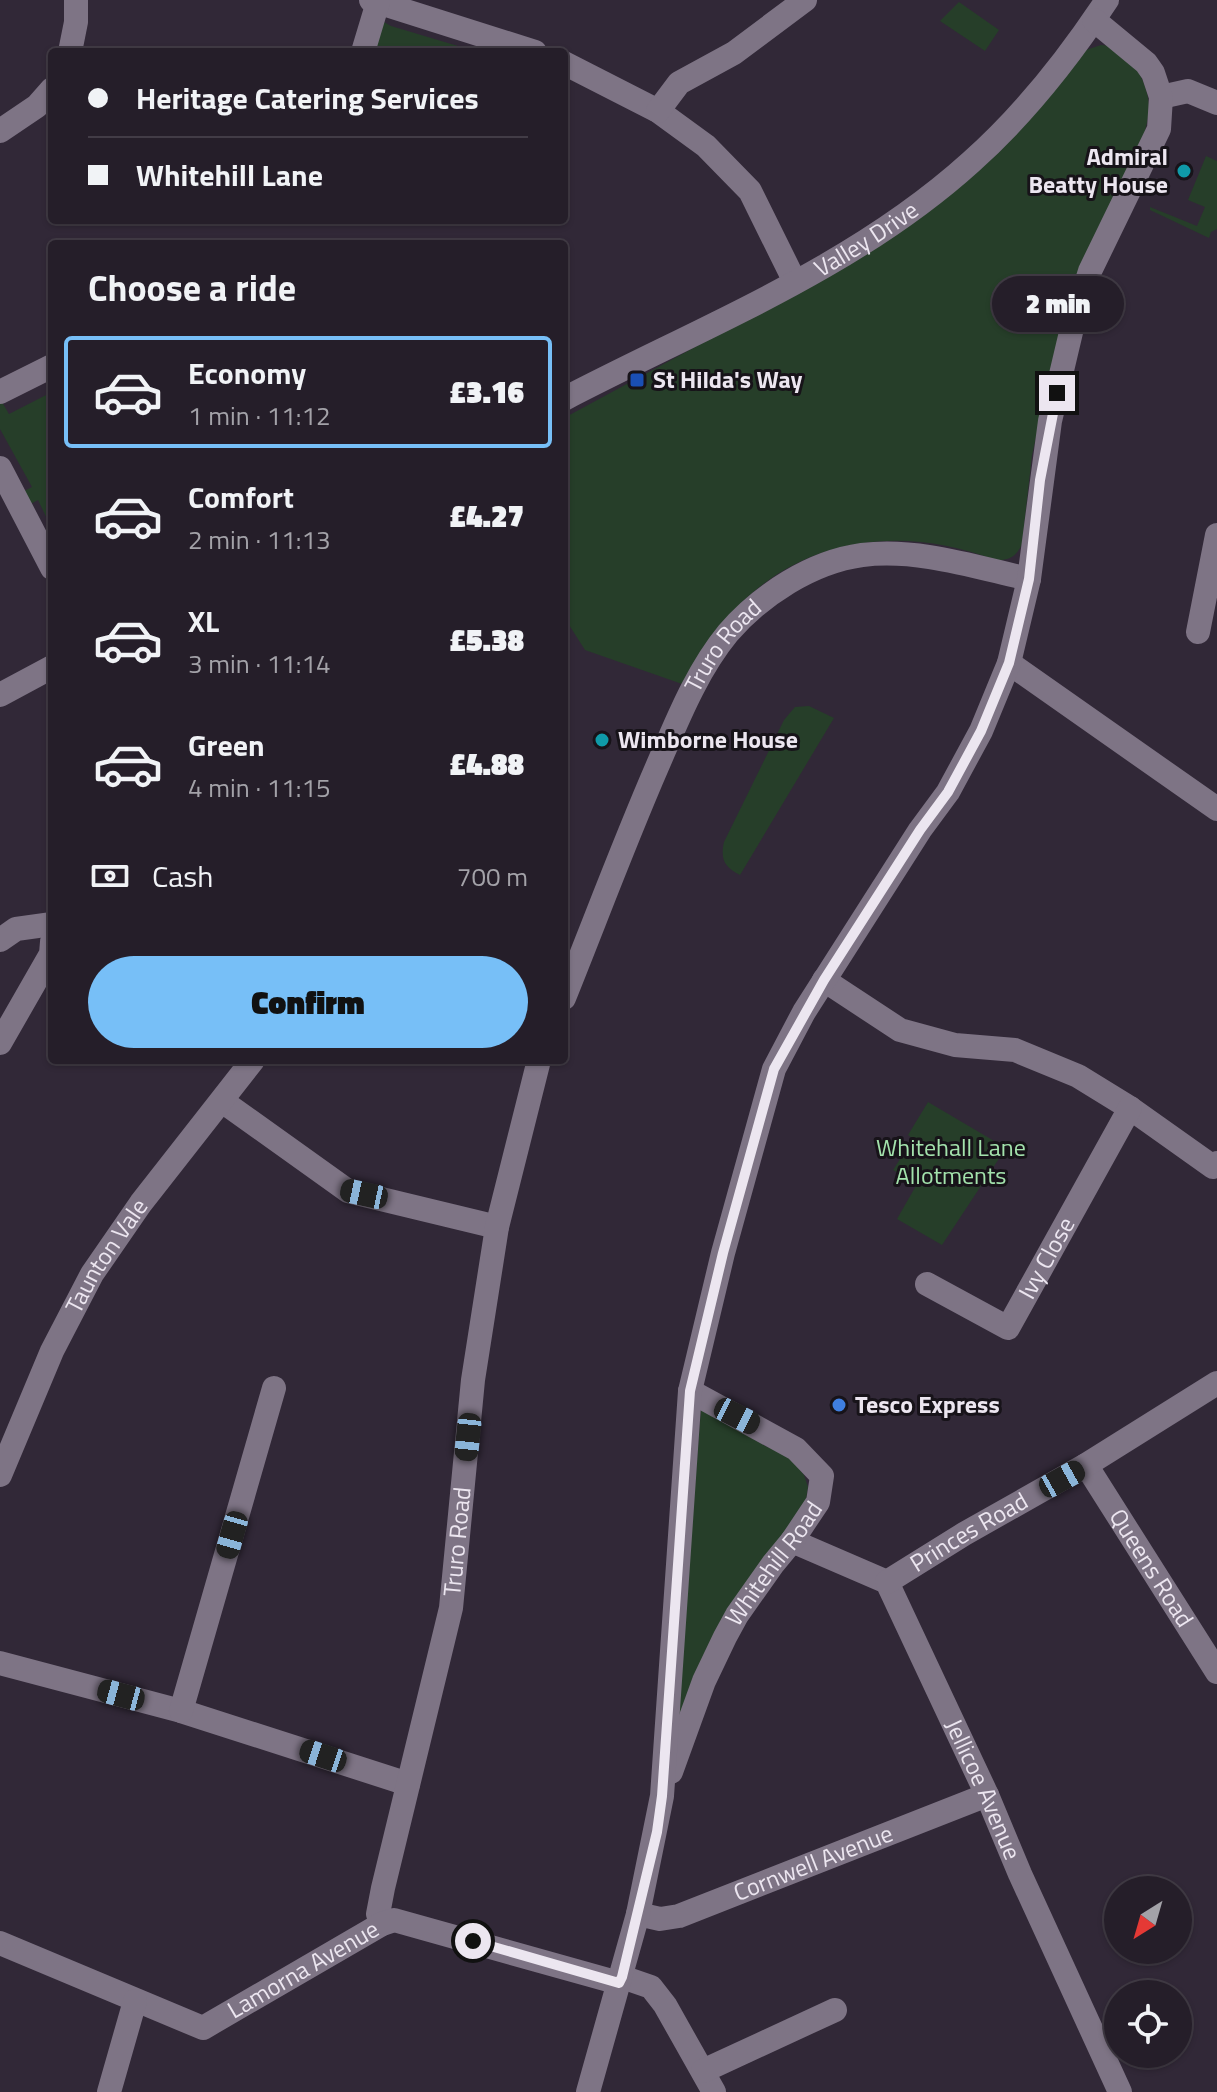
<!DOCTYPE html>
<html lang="en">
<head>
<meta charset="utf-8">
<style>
  body { margin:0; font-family:"Titillium Web",sans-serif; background:#2d2731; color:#f1f3f6; height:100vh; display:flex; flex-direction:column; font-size:30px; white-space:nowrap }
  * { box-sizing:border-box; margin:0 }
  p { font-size:26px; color:#a3a2a8 }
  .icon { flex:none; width:44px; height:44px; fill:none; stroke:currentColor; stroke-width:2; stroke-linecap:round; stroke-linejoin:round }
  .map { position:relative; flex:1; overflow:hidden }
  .details { position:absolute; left:48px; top:240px; width:520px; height:824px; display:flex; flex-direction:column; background:#251e29; border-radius:8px; box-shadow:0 2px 6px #0004,0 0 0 2px #423c46 }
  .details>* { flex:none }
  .hud { position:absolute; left:48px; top:48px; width:520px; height:176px; border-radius:8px; box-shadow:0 2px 6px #0004,0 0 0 2px #423c46; display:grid; align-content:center; height:176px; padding:0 40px; background:#251e29 }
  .needle { width:52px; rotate:217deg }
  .controls { position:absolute; left:1104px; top:1876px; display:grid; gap:16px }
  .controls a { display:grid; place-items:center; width:88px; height:88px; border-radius:50%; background:#251e29; box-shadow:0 2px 6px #0004,0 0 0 2px #423c46; font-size:40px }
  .end { position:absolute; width:36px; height:36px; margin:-18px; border:10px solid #ece6f0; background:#111; box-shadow:0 0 0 4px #111 }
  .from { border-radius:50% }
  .bubble { position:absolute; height:56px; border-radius:28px; background:#251e29; box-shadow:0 2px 6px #0004,0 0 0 2px #423c46; font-size:26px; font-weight:800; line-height:56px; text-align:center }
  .car { position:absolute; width:24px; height:48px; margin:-24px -12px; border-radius:10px; box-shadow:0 0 6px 2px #0007; background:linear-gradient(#222 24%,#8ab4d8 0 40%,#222 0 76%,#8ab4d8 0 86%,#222 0) }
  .hud b { display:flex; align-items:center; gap:28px; height:76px; font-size:30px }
  .hud b+b { border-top:2px solid #423c46 }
  .hud i { width:20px; height:20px; background:#f1f3f6 }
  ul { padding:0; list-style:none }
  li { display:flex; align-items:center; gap:24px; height:112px; margin:0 16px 12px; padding:0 24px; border:4px solid transparent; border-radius:8px }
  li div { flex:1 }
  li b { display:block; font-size:30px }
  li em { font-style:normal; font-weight:800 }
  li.selected { border-color:#77bff7 }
  li>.icon { width:72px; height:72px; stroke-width:1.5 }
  h2 { padding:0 40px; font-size:36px; line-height:96px }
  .pay { display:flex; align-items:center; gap:20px; height:88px; padding:0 40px; font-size:30px }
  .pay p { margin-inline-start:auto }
  .primary-button { display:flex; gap:16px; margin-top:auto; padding:16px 40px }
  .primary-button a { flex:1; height:92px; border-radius:48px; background:#77bff7; color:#111; font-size:32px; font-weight:800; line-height:92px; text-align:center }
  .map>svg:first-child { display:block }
  .green { fill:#263e29 }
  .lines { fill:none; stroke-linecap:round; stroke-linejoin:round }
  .minor { stroke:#7e7485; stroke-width:24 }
  .route { stroke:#ece6f0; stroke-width:10 }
  .culture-dot { fill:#0f9aa8; stroke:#171319; stroke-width:3 }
  .transit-dot { fill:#1a4fb4; stroke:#171319; stroke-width:3 }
  .shop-dot { fill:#3f7fe0; stroke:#171319; stroke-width:3 }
  .labels { text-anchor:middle; stroke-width:6; stroke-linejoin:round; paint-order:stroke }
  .poi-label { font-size:24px; font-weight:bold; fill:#ece6f0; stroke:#171319; text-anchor:start }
  .street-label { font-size:24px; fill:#ece6f0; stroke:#171319 }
  .park-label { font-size:24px; fill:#a3e2ac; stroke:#171319 }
</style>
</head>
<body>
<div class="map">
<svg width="1217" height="2092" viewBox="0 0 1217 2092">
  <rect width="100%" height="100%" fill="#312837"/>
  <path class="green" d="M959,2L999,30L985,51L940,21Z
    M377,18L391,26L478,52H368Z
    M1101,45C1128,46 1148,80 1149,106C1149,119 1144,132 1142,145L1059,335L1032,455L1022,544C1017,556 1009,561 995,560C907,526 810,535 740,604C721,623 701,661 685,685L585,650L564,617V418L784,299L880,244L1086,50Z
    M1206,156L1217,161V229L1211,232L1209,238L1150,210V207L1197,226L1205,207L1188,200Z
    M52,392V529L38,500L27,506L20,493L32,487L0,429V403L2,402L9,414Z
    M809,706L834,718L740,875C725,867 720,860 724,842L784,720L795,707Z
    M928,1102L1006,1148L942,1245L897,1219L917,1184L893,1170L913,1139L908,1135Z
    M701,1409L767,1447L785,1452L804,1475L808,1487L806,1500L677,1722Z"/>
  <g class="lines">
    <g class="minor">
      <path d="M371,0L535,52"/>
      <path d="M70,52L76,22V0"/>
      <path d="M363,52L378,2"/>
      <path d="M564,63L658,111L706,146L750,191L795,282"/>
      <path d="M1161,97L1188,91L1217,103"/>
      <path d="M658,111L679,83L734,53L805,0"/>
      <path d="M0,131L37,106L52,89"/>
      <path d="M0,392L52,366"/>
      <path id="s1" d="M564,399C702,327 854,268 971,162C1024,115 1068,59 1107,0"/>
      <path d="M0,468L52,568"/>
      <path d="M1198,632L1217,535"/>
      <path d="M1009,663L1217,809"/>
      <path d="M0,695L52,667"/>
      <path d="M0,940L16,929L52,924"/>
      <path d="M824,980L900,1030L955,1045L1015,1050L1078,1076L1130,1108L1213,1167L1217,1163"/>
      <path id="s2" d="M564,998C595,921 624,843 657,767C677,721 696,672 728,633C761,595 811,562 862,555C918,548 975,567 1029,579"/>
      <path d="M0,1043L51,954L52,942"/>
      <path d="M222,1101L348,1191L497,1227"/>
      <path id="s3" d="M927,1284L1008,1328L1130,1108"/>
      <path id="s4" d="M1086,1465L1217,1672"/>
      <path id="s5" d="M0,1475L52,1351L92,1274L141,1203L253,1060"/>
      <path id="s6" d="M792,1541L887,1582L987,1795L1020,1874L1120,2092"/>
      <path id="s7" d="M887,1582L964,1534L1086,1465L1217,1383"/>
      <path d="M0,1663L181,1711L408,1784"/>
      <path d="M181,1711L274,1388"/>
      <path id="s8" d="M671,1772L704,1681L725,1637L737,1615L773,1564L792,1541L818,1502L822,1476L796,1449L690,1391"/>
      <path id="s9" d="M638,1914L660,1919L679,1916L987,1795"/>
      <path id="s10" d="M382,1924L378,1914L383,1888L451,1608L473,1380L497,1227L539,1060"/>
      <path id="s11" d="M0,1943L203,2028L382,1924L394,1920L619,1983"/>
      <path d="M622,1977L651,1987L665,2005L714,2092"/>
      <path d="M703,2071L835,2010"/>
      <path d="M109,2092L135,2001"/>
      <path d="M588,2092L638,1914L662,1796L690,1391L723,1253L774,1069L804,1012L920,830L948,792L981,731L1009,663L1029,579L1050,421L1072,328L1090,271L1159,129L1161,97L1153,73L1146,63L1094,20"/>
    </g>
  </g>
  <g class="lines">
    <path class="route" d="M473,1941L619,1983L622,1977L657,1832L662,1796L690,1391L723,1253L774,1069L824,980L920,830L948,792L981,731L1009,663L1029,579L1040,480L1057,393"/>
  </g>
  <g class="culture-dot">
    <circle cx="1184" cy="171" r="8"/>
    <circle cx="602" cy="740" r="8"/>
  </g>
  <rect class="transit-dot" x="629" y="372" width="16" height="16" rx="4"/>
  <circle class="shop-dot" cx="839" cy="1405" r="8"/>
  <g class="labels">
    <g class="poi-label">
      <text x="1168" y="165" text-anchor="end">Admiral<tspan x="1168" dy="28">Beatty House</tspan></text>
      <text x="653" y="388">St Hilda's Way</text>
      <text x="618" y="748">Wimborne House</text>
      <text x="855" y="1413">Tesco Express</text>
    </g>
    <g class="street-label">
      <text dy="8" stroke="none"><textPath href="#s1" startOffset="342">Valley Drive</textPath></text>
      <text dy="8" stroke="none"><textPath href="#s2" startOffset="388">Truro Road</textPath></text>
      <text dy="8" stroke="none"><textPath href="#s5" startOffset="244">Taunton Vale</textPath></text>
      <text dy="8" stroke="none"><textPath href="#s3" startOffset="172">Ivy Close</textPath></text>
      <text dy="8" stroke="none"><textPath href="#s7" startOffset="96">Princes Road</textPath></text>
      <text dy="8" stroke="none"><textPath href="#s10" startOffset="392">Truro Road</textPath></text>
      <text dy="8" stroke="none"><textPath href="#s8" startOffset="234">Whitehill Road</textPath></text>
      <text dy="8" stroke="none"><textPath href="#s4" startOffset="122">Queens Road</textPath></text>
      <text dy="8" stroke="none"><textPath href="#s6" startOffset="332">Jellicoe Avenue</textPath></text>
      <text dy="8" stroke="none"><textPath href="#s9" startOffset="186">Cornwell Avenue</textPath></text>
      <text dy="8" stroke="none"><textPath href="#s11" startOffset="336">Lamorna Avenue</textPath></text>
    </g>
    <g class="park-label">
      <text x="951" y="1156">Whitehall Lane<tspan x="951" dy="28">Allotments</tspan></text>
    </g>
  </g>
</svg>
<div class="controls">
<a><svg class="needle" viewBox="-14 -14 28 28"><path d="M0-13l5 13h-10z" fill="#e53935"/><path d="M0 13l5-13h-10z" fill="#a3a2a8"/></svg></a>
<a><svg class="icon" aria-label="locate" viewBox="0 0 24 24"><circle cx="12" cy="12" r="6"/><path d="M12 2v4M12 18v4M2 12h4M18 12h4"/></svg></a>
</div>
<i class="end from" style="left:473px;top:1941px"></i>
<i class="end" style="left:1057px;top:393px"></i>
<div class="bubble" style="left:992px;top:276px;width:132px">2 min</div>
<i class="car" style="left:364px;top:1194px;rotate:282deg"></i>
<i class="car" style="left:737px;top:1416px;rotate:117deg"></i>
<i class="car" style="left:468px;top:1437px;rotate:186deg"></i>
<i class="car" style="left:1062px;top:1479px;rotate:61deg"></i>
<i class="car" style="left:232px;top:1535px;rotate:196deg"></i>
<i class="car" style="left:121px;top:1695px;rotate:285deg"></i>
<i class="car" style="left:323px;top:1756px;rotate:288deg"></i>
<div class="hud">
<b><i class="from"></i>Heritage Catering Services</b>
<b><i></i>Whitehill Lane</b>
</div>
<section class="details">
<h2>Choose a ride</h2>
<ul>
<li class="selected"><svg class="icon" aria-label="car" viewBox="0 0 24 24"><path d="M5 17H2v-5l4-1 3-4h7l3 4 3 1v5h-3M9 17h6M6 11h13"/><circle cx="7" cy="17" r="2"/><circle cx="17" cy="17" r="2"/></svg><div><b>Economy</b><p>1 min · 11:12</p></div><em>£3.16</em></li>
<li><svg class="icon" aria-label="car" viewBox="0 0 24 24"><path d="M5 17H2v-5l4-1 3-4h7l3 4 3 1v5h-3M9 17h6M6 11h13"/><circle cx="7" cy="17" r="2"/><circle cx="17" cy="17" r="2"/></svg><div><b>Comfort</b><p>2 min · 11:13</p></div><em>£4.27</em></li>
<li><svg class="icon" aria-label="car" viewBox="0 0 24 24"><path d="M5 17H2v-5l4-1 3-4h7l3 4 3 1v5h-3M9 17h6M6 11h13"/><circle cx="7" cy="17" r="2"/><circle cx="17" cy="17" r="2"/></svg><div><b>XL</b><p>3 min · 11:14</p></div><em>£5.38</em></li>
<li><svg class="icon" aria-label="car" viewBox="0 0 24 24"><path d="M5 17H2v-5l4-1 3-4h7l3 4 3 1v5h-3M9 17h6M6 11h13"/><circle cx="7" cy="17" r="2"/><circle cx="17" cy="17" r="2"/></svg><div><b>Green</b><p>4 min · 11:15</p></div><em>£4.88</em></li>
</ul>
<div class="pay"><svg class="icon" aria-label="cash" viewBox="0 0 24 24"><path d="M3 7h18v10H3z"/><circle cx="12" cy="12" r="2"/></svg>Cash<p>700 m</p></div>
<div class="primary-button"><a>Confirm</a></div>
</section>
</div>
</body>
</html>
